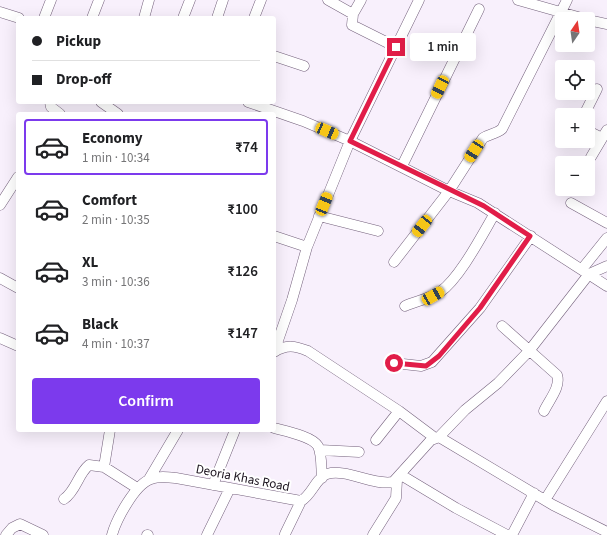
<!DOCTYPE html>
<html lang="en">
<head>
<meta charset="utf-8">
<style>
  body { margin:0; font-family:"Source Sans 3",sans-serif; background:#f2f2f2; color:#202124; height:100vh; display:flex; flex-direction:column; font-size:15px; white-space:nowrap }
  * { box-sizing:border-box; margin:0 }
  p { font-size:13px; color:#757577 }
  .icon { flex:none; width:22px; height:22px; fill:none; stroke:currentColor; stroke-width:2; stroke-linecap:round; stroke-linejoin:round }
  .map { position:relative; flex:1; overflow:hidden }
  .drawer { position:absolute; left:16px; top:112px; width:260px; height:320px; display:flex; flex-direction:column; background:#fff; border-radius:4px; box-shadow:0 4px 16px #0002 }
  .drawer>* { flex:none }
  .guide { position:absolute; left:16px; top:16px; width:260px; height:88px; border-radius:4px; box-shadow:0 4px 16px #0002; display:grid; align-content:center; height:88px; padding:0 16px; background:#fff }
  .needle { width:26px; rotate:13deg }
  .buttons { position:absolute; left:555px; top:12px; display:grid; gap:8px }
  .buttons a { display:grid; place-items:center; width:40px; height:40px; border-radius:4px; background:#fff; box-shadow:0 4px 16px #0002; font-size:20px }
  .end { position:absolute; width:18px; height:18px; margin:-9px; border:5px solid #e11d48; background:#fff; box-shadow:0 0 0 2px #fff }
  .from { border-radius:50% }
  .bubble { position:absolute; height:28px; border-radius:4px; background:#fff; box-shadow:0 4px 16px #0002; font-size:13px; font-weight:600; line-height:28px; text-align:center }
  .car { position:absolute; width:12px; height:24px; margin:-12px -6px; border-radius:5px; box-shadow:0 0 3px 1px #0007; background:linear-gradient(#f5c518 24%,#345 0 40%,#f5c518 0 76%,#345 0 86%,#f5c518 0) }
  .guide b { display:flex; align-items:center; gap:14px; height:38px; font-size:15px }
  .guide b+b { border-top:1px solid #e0e0e0 }
  .guide i { width:10px; height:10px; background:#202124 }
  ul { padding:7px 0 0; list-style:none }
  li { display:flex; align-items:center; gap:12px; height:56px; margin:0 8px 6px; padding:0 8px; border:2px solid transparent; border-radius:4px }
  li div { flex:1 }
  li b { display:block; font-size:15px }
  li em { font-style:normal; font-weight:600 }
  li.active { border-color:#7c3aed }
  li>.icon { width:36px; height:36px; stroke-width:1.5 }
  .action { display:flex; gap:8px; margin-top:auto; padding:8px 16px }
  .action a { flex:1; height:46px; border-radius:4px; background:#7c3aed; color:#fff; font-size:16px; font-weight:600; line-height:46px; text-align:center }
  .map>svg:first-child { display:block }
  .lines { fill:none; stroke-linecap:round; stroke-linejoin:round }
  .minor-casing { stroke:#74617c; stroke-width:11 }
  .minor { stroke:#fff; stroke-width:10 }
  .route { stroke:#e11d48; stroke-width:5 }
  .labels { text-anchor:middle; stroke-width:4; stroke-linejoin:round; paint-order:stroke }
  .street-label { font-size:13px; fill:#1d1520; stroke:#fff }
</style>
</head>
<body>
<div class="map">
<svg width="607" height="535" viewBox="0 0 607 535">
  <rect width="100%" height="100%" fill="#f8f0fc"/>
  <g class="lines">
    <g class="minor-casing">
      <path id="minor" d="M328,0L353,14
        M361,0L353,14L352,25L396,47
        M518,0L585,19
        M0,12L19,18
        M44,18L51,0
        M92,18L99,0
        M144,18L149,0
        M183,18L190,0
        M217,18L223,0
        M254,18L261,0
        M588,20L607,24
        M274,56L304,66
        M50,102L51,107L60,114
        M101,102L118,114
        M248,102L303,121L350,141L449,191L478,203L607,286
        M584,115L597,89
        M588,131L602,138
        M591,157L607,130
        M402,166L479,9
        M571,203L607,223
        M0,205L18,177
        M319,216L378,231
        M274,236L307,247
        M394,262L449,191L483,138C489,134 496,134 502,129L567,0
        M582,269L607,238
        M0,278L18,288
        M405,306C416,301 429,299 440,292C460,278 482,235 495,213
        M502,326L557,375C561,387 549,400 544,411
        M0,338L18,346
        M274,352L292,300L307,247L350,141L419,0
        M274,352C287,344 295,346 308,351L399,411L435,438
        M394,363L421,366L432,362L480,308L531,236
        M274,428C285,431 312,436 318,446C322,454 321,468 322,478
        M439,437L465,410L498,383L529,351L589,274L607,266
        M376,440L399,411
        M320,450L359,452
        M104,467L110,430
        M401,475L456,508L507,535
        M149,479L178,430
        M213,485L235,430
        M64,499C76,491 78,474 89,465L104,467L137,488
        M545,500L607,401
        M285,534L301,501
        M6,535L12,528L20,524L43,535
        M112,535C116,520 135,484 151,479C159,476 167,477 176,478L301,501C312,495 315,479 327,474C346,468 373,486 393,482L431,440L439,437L553,505L607,532
        M147,535H148
        M207,535L230,488
        M373,535L396,498L397,480
        M512,535L534,493"/>
    </g>
    <use href="#minor" class="minor"/>
  </g>
  <g class="lines">
    <path class="route" d="M394,363L426,366L439,356L480,308L530,236L484,206L350,141L396,47"/>
  </g>
  <g class="labels">
    <g class="street-label">
      <text transform="translate(243 477) rotate(11)" y="5">Deoria Khas Road</text>
    </g>
  </g>
</svg>
<div class="buttons">
<a><svg class="needle" viewBox="-14 -14 28 28"><path d="M0-13l5 13h-10z" fill="#e53935"/><path d="M0 13l5-13h-10z" fill="#757577"/></svg></a>
<a><svg class="icon" aria-label="locate" viewBox="0 0 24 24"><circle cx="12" cy="12" r="6"/><path d="M12 2v4M12 18v4M2 12h4M18 12h4"/></svg></a>
<a>+</a>
<a>−</a>
</div>
<i class="end from" style="left:394px;top:363px"></i>
<i class="end" style="left:396px;top:47px"></i>
<div class="bubble" style="left:410px;top:33px;width:66px">1 min</div>
<i class="car" style="left:440px;top:87px;rotate:206deg"></i>
<i class="car" style="left:327px;top:131px;rotate:113deg"></i>
<i class="car" style="left:474px;top:151px;rotate:213deg"></i>
<i class="car" style="left:324px;top:204px;rotate:22deg"></i>
<i class="car" style="left:422px;top:226px;rotate:218deg"></i>
<i class="car" style="left:433px;top:296px;rotate:60deg"></i>
<div class="guide">
<b><i class="from"></i>Pickup</b>
<b><i></i>Drop-off</b>
</div>
<section class="drawer">
<ul>
<li class="active"><svg class="icon" aria-label="car" viewBox="0 0 24 24"><path d="M5 17H2v-5l4-1 3-4h7l3 4 3 1v5h-3M9 17h6M6 11h13"/><circle cx="7" cy="17" r="2"/><circle cx="17" cy="17" r="2"/></svg><div><b>Economy</b><p>1 min · 10:34</p></div><em>₹74</em></li>
<li><svg class="icon" aria-label="car" viewBox="0 0 24 24"><path d="M5 17H2v-5l4-1 3-4h7l3 4 3 1v5h-3M9 17h6M6 11h13"/><circle cx="7" cy="17" r="2"/><circle cx="17" cy="17" r="2"/></svg><div><b>Comfort</b><p>2 min · 10:35</p></div><em>₹100</em></li>
<li><svg class="icon" aria-label="car" viewBox="0 0 24 24"><path d="M5 17H2v-5l4-1 3-4h7l3 4 3 1v5h-3M9 17h6M6 11h13"/><circle cx="7" cy="17" r="2"/><circle cx="17" cy="17" r="2"/></svg><div><b>XL</b><p>3 min · 10:36</p></div><em>₹126</em></li>
<li><svg class="icon" aria-label="car" viewBox="0 0 24 24"><path d="M5 17H2v-5l4-1 3-4h7l3 4 3 1v5h-3M9 17h6M6 11h13"/><circle cx="7" cy="17" r="2"/><circle cx="17" cy="17" r="2"/></svg><div><b>Black</b><p>4 min · 10:37</p></div><em>₹147</em></li>
</ul>
<div class="action"><a>Confirm</a></div>
</section>
</div>
</body>
</html>
